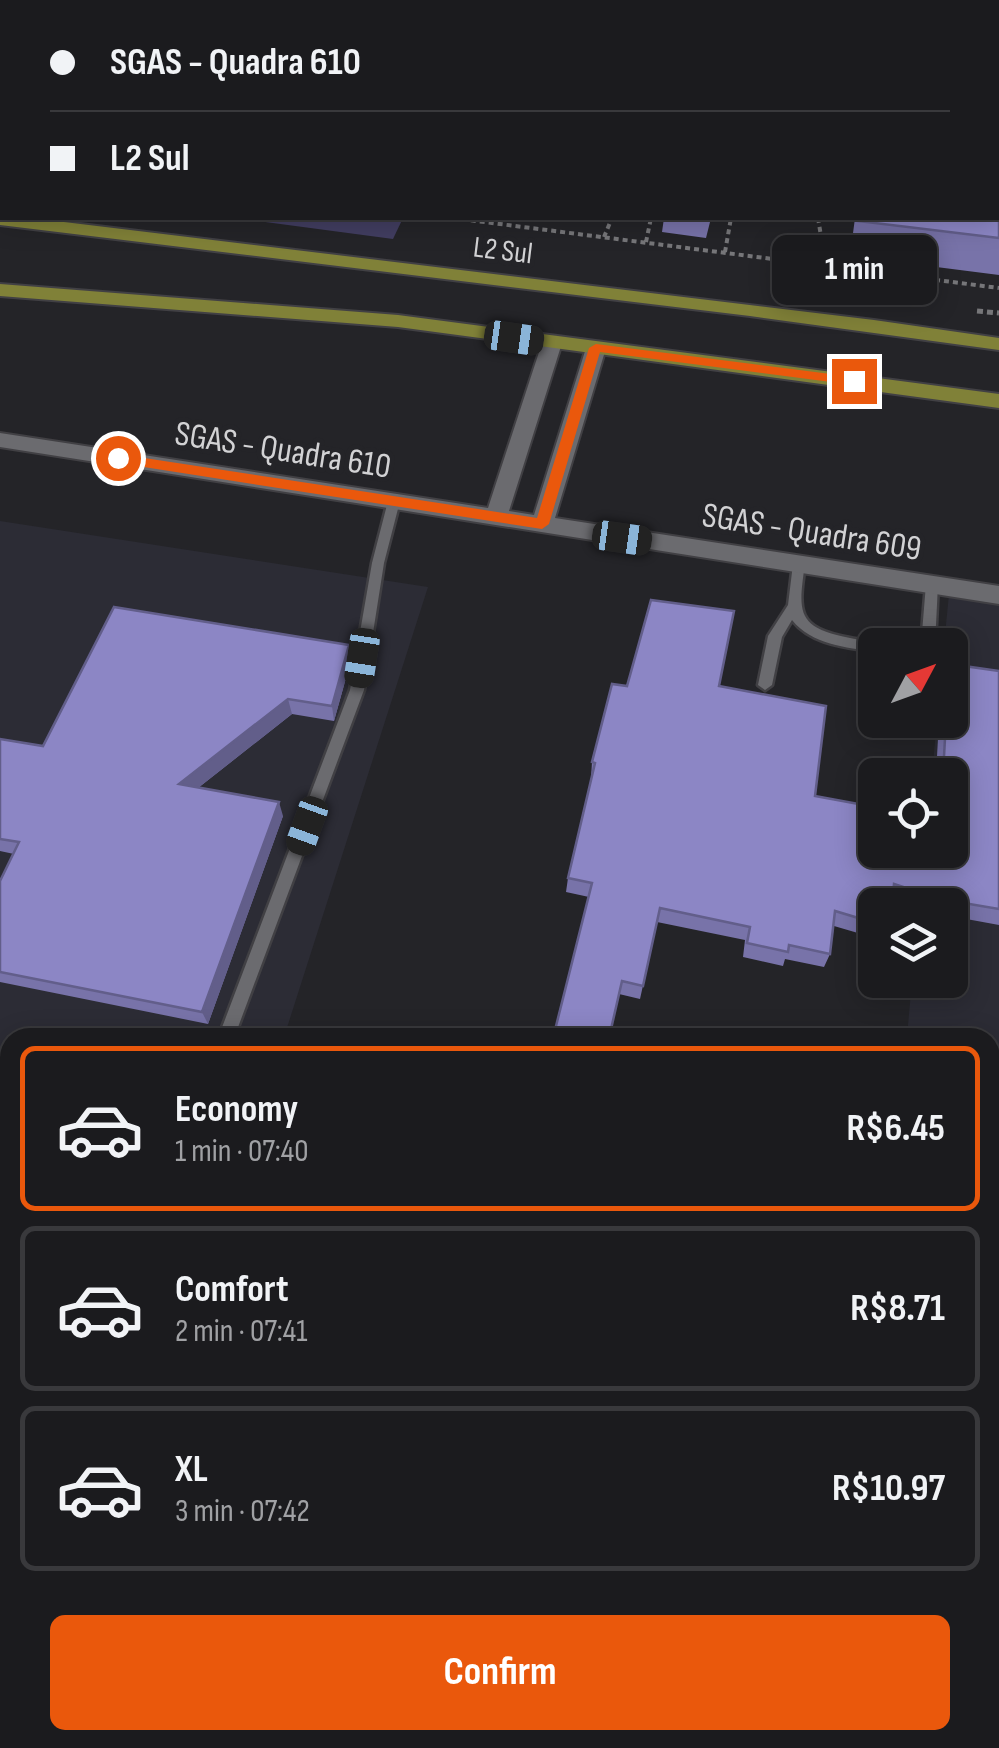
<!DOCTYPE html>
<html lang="en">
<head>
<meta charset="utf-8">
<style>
  body { margin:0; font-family:"Sofia Sans Condensed",sans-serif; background:#28282b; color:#f1f3f6; height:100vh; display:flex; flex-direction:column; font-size:38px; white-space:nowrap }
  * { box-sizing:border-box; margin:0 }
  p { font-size:32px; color:#a0a1a4 }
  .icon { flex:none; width:55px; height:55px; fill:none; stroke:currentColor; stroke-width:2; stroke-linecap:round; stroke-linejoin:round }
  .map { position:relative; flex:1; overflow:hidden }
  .drawer { position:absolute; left:0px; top:1028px; width:1000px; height:722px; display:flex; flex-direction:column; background:#1b1b1e; border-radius:30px 30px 0 0; box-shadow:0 5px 25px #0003,0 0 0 2px #39393c }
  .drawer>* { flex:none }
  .guide { position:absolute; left:0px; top:0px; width:1000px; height:220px; box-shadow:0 5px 25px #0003,0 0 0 2px #39393c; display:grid; align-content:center; height:220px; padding:0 50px; background:#1b1b1e }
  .needle { width:65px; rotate:49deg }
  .fabs { position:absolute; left:858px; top:628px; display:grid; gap:20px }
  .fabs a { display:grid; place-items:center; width:110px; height:110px; border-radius:15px; background:#1b1b1e; box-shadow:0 5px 25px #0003,0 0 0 2px #39393c; font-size:50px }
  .end { position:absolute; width:45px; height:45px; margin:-22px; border:12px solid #ea580c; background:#fff; box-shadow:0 0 0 5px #fff }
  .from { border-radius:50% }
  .bubble { position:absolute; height:70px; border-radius:15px; background:#1b1b1e; box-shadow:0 5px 25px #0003,0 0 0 2px #39393c; font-size:32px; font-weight:700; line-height:70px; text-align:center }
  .car { position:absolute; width:30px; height:60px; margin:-30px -15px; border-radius:12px; box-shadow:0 0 8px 2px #0007; background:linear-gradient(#222 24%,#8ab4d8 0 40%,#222 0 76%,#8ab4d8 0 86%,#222 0) }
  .guide b { display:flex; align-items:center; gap:35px; height:95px; font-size:38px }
  .guide b+b { border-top:2px solid #39393c }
  .guide i { width:25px; height:25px; background:#f1f3f6 }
  ul { padding:18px 0 0; list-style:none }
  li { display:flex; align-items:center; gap:30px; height:165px; margin:0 20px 15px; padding:0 30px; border:5px solid #39393c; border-radius:15px }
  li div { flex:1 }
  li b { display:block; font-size:38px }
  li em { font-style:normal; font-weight:700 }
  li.current { border-color:#ea580c }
  li>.icon { width:90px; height:90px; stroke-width:1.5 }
  .primary-button { display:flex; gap:20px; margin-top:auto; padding:20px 50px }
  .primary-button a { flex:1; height:115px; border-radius:15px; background:#ea580c; color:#fff; font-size:40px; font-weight:700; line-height:115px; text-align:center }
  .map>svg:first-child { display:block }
  .built { fill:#2c2c35 }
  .green { fill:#423e61 }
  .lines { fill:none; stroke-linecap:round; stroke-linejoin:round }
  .service-casing { stroke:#414044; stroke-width:5 }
  .minor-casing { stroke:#414044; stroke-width:4 }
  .tertiary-casing { stroke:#414044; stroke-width:4 }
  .primary-casing { stroke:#414044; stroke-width:4 }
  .path-far1 { stroke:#767679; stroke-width:4; stroke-dasharray:5 4; stroke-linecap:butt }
  .path { stroke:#767679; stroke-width:5; stroke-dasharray:6 4; stroke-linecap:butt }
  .service { fill:#6b6b6f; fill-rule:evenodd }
  .minor { fill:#6b6b6f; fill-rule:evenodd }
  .tertiary { fill:#6b6b6f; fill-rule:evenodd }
  .primary { fill:#808138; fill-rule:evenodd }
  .wall { fill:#7873a9 }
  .shaded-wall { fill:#625e8a }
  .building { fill:#8c86c5; stroke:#625e8a; stroke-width:2.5 }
  .route { fill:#ea580c }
  .labels { text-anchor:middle; stroke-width:10; stroke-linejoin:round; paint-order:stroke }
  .far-street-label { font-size:30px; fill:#d2d2d4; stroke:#242428 }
  .street-label { font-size:35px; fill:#d2d2d4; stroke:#242428 }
</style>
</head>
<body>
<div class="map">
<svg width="999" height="1748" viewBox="0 0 999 1748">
  <rect width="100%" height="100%" fill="#242428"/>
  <path class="built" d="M0,521L428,587L284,1037L10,1038V1571L0,1568Z
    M949,594L999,602V1748H839L840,1740H990V1038L907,1037L912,980H950V775H932L937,720H950V645H944Z"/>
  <path class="green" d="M236,218H403L393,239Z"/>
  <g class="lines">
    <g class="service-casing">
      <path id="service" d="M394,497L400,501L384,563L364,690L234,1038H218L350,690L372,563L388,501Z
        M799,559L805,564C798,612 796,628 850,638C860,640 871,641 881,645H875V652C846,647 812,645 792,620L782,637L772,685L765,690L758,685L768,636L788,605L793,564Z
        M932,579L938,584L935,645H921L926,584Z
        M10,1124C10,1136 13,1150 0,1155C0,1143 0,1129 10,1124Z"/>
    </g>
    <g class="minor-casing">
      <path id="minor" d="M556,0H585L586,2H558Z
        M931,0H948L949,2H933Z
        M998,10H999V21L998,20Z"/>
    </g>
    <g class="tertiary-casing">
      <path id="tertiary" d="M552,337L562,343L509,511L534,515L586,348L596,342L606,348L555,518L999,586V604L0,447V433L488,508L542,343Z
        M0,1600L10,1602V1640L0,1638Z
        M446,1740H512L516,1748H450Z"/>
    </g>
    <g class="primary-casing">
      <path id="primary" d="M0,213L2,218H31L874,320L999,338V350L750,316L0,225Z
        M0,284L398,315L999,394V408L398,327L0,296Z"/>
    </g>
    <path class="path-far1" d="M486,0L495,2
      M0,145L2,141
      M453,218L999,288
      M818,218L826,266L825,294
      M604,237L612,218
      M646,242L651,218
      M725,252L731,218"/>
    <path class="path" d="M977,311L999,313"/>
    <use href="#service" class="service"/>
    <use href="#minor" class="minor"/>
    <use href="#tertiary" class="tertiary"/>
    <use href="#primary" class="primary"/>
  </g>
  <path class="wall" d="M998,27H999V275L850,256L855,218H998Z
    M545,218H585L583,222Z
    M664,218H711L706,238L662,232Z
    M349,645L351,660L334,721L292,714L198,788L283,816L208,1024L0,982V881L14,854L0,851V739L43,746Z
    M999,671V925L950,916V905H908L893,900L875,905V938L834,926L830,954L824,967L785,959L783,966L743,957L745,940L657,922L640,999L619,994L589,897L566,892L568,878L591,778L592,762L627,686H719L815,796L950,850V775H936L939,720H950Z
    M990,1177L999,1178V1534L990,1531Z
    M0,1184L10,1185V1218L0,1214Z"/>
  <path class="shaded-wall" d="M2,37V90L0,93V40Z
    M349,645L351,660L334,721L332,706Z
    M288,699L292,714L184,799L179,784Z
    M279,802L283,816L208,1024L202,1012Z"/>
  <path class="building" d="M184,0H479L478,2H182Z
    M998,27H999V185H998Z
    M998,204H999V238L858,221L859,218H998Z
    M651,600L734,611L719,686L826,706L815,796L875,807V850H950V775H943L946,720H950V664L999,671V909L940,899L894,884L892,905H875V923L835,911L830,954L789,945L788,952L747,943L750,927L660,908L643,986L622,981L609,1038H553L592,883L568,878L595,763L592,762L612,684L627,686Z
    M114,607L349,645L332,706L288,699L179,784L279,802L202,1012L0,972V881L19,842L0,839V739L43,746Z
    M990,1177L999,1178V1527L990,1525Z
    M0,1184L10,1185V1213L0,1208Z
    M748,1740H883L882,1748H761L748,1744Z"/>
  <path class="route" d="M596,344L854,377L860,381L854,385L600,352L549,524L542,529L118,463L112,458L118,454L537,518L589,348Z"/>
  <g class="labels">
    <g class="far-street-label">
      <text transform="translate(503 250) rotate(7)" y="10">L2 Sul</text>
    </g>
    <g class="street-label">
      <text transform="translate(283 449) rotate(9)" y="12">SGAS - Quadra 610</text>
      <text transform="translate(812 531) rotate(9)" y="12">SGAS - Quadra 609</text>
    </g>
  </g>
</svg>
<div class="fabs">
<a><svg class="needle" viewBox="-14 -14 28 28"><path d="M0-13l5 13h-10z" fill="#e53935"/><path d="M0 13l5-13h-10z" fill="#a0a1a4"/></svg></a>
<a><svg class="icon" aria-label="locate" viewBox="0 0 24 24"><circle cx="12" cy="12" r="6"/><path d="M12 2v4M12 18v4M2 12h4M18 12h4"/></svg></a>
<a><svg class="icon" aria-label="layers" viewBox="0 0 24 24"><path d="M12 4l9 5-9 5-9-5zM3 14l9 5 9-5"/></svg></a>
</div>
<i class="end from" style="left:118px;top:458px"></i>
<i class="end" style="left:854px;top:381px"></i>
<div class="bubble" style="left:772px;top:235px;width:165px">1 min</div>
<i class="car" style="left:514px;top:338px;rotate:98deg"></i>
<i class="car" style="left:622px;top:538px;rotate:98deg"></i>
<i class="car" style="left:362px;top:658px;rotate:189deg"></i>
<i class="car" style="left:307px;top:826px;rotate:200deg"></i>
<div class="guide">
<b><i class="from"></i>SGAS - Quadra 610</b>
<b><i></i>L2 Sul</b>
</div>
<section class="drawer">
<ul>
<li class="current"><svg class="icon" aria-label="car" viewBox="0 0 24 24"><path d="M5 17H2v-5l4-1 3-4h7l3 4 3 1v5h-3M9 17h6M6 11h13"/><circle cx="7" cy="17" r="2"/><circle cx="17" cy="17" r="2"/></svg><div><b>Economy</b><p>1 min · 07:40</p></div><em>R$6.45</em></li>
<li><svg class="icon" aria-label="car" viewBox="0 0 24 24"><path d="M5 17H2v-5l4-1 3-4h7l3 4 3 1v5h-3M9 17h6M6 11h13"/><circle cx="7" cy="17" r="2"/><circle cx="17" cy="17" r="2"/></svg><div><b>Comfort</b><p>2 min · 07:41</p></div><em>R$8.71</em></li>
<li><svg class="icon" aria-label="car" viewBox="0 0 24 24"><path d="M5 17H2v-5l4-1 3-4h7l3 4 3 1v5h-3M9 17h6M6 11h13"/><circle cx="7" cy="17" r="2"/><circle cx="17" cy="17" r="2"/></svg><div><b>XL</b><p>3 min · 07:42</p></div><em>R$10.97</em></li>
</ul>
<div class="primary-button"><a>Confirm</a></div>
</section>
</div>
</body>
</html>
